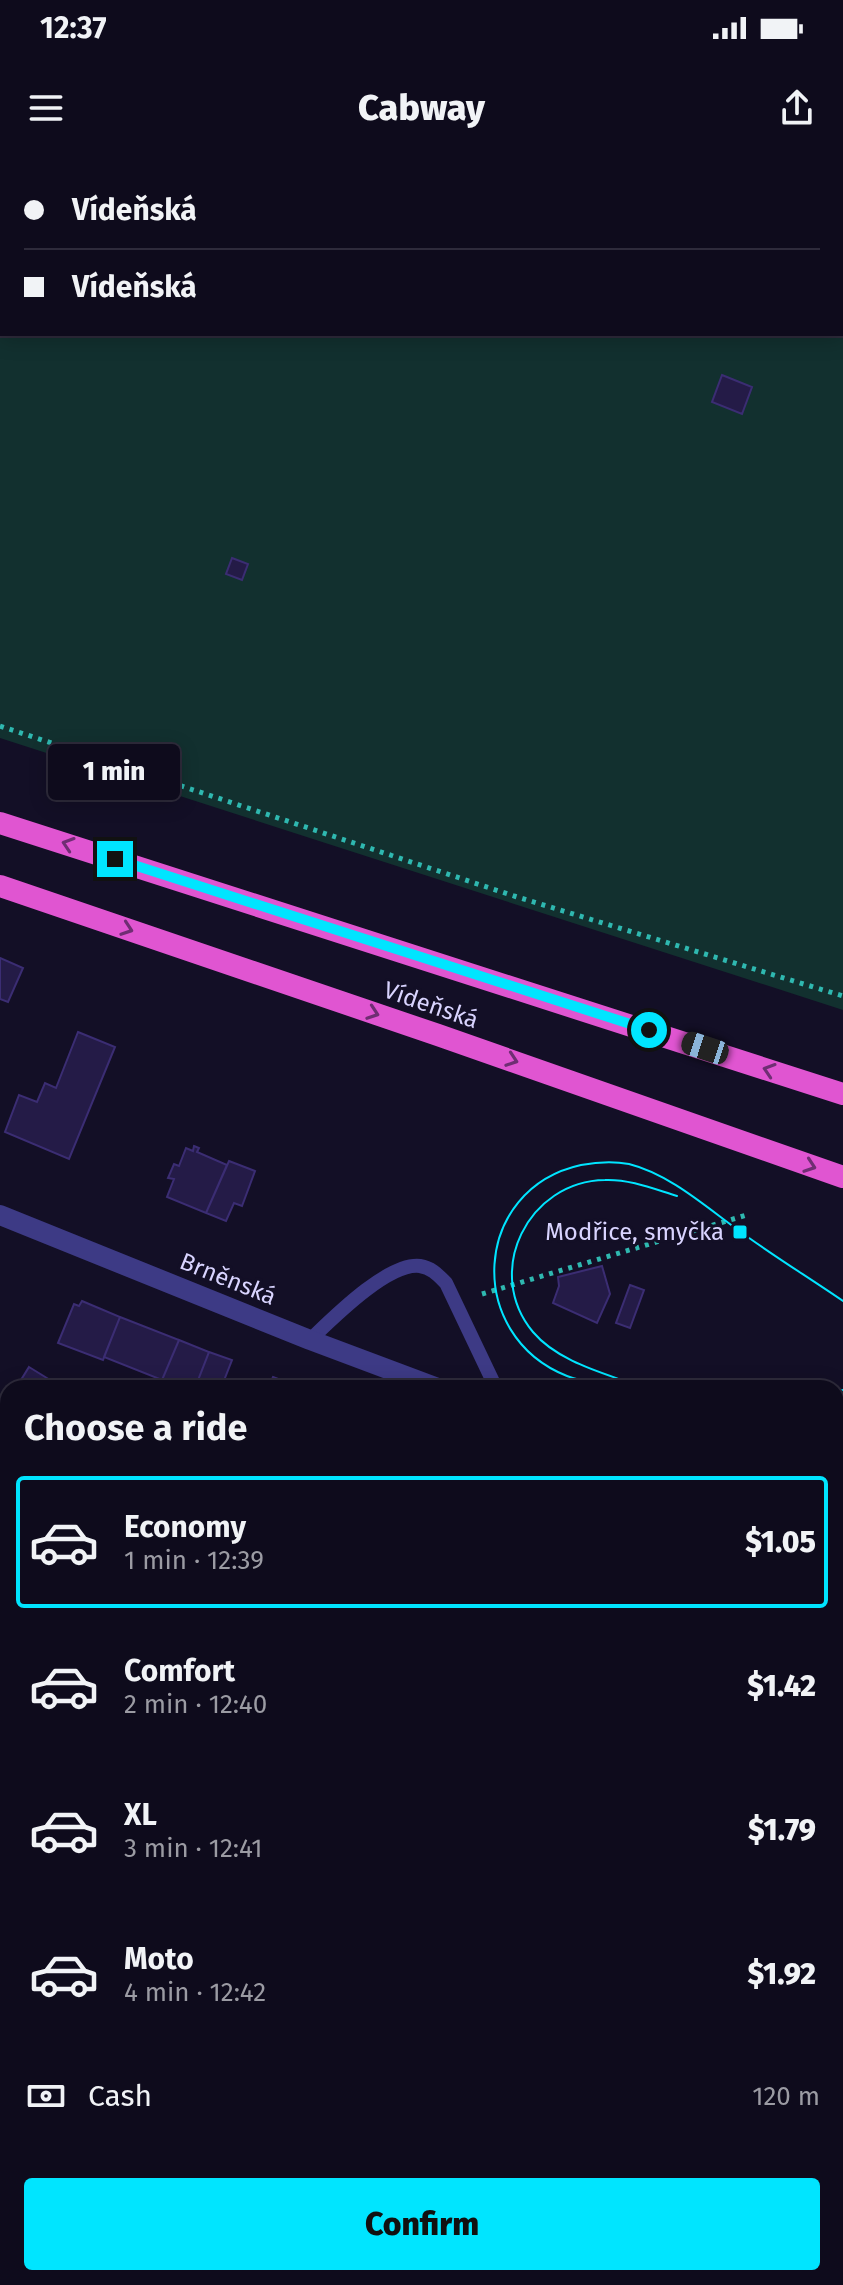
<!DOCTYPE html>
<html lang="en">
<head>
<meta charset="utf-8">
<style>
  body { margin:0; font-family:"Fira Sans",sans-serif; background:#1c1929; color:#f1f3f6; height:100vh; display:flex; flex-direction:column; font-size:30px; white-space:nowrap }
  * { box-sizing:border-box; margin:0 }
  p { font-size:26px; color:#9b9ba3 }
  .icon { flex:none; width:44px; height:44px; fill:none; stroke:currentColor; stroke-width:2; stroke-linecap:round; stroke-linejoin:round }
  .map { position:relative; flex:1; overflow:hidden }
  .panel { position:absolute; left:0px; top:1220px; width:844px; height:906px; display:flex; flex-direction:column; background:#0e0b1c; border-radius:24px 24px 0 0; box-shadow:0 4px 20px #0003,0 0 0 2px #2e2b3b }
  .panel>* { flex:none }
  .hud { position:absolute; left:0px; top:0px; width:844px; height:176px; box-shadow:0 4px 20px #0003,0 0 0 2px #2e2b3b; display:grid; align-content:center; height:176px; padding:0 24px; background:#0e0b1c }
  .end { position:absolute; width:36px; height:36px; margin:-18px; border:10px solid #00e5ff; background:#111; box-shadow:0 0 0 4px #111 }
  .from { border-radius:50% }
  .bubble { position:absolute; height:56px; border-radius:8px; background:#0e0b1c; box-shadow:0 4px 20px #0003,0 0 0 2px #2e2b3b; font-size:26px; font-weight:800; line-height:56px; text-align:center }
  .car { position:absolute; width:24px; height:48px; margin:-24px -12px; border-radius:10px; box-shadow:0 0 6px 2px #0007; background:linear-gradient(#222 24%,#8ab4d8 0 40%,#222 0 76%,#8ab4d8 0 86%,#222 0) }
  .hud b { display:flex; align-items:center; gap:28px; height:76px; font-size:30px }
  .hud b+b { border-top:2px solid #2e2b3b }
  .hud i { width:20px; height:20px; background:#f1f3f6 }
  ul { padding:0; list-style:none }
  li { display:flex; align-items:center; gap:24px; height:132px; margin:0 16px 12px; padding:0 8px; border:4px solid transparent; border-radius:8px }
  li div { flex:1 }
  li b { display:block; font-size:30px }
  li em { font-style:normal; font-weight:800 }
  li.selected { border-color:#00e5ff }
  li>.icon { width:72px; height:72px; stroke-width:1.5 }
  h2 { padding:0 24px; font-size:36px; line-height:96px }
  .pay { display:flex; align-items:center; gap:20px; height:88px; padding:0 24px; font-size:30px }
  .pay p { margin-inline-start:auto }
  .cta { display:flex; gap:16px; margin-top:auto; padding:16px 24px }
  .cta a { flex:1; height:92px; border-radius:8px; background:#00e5ff; color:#111; font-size:32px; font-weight:800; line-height:92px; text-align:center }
  .status { display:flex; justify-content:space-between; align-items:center; height:56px; padding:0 40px; background:#0e0b1c; direction:ltr }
  .status svg { height:22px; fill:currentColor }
  header { display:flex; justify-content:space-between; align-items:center; height:104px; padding:0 24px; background:#0e0b1c; font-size:36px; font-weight:800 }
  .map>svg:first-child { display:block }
  .green { fill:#12302f; fill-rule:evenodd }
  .building { fill:#241b47; stroke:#3b2d73; stroke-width:2 }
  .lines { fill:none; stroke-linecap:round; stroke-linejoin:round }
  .path { stroke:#2fb8b0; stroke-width:5; stroke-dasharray:4 6; stroke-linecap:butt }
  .service { stroke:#3d3a85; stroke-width:14 }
  .minor { stroke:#3d3a85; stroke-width:20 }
  .tertiary { stroke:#3d3a85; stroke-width:20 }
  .trunk { stroke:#e055d1; stroke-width:22 }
  .tram { stroke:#00e5ff; stroke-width:2 }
  .rail-casing { stroke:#00e5ff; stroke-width:9 }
  .rail { stroke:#130f26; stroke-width:6; stroke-dasharray:18; stroke-linecap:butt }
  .oneway { stroke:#6f2e73 }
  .route { stroke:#00e5ff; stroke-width:10 }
  .poi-dot { fill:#00e5ff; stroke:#130f26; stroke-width:3 }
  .labels { text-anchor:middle; stroke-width:6; stroke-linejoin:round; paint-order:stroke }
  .street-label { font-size:24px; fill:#d9d4ff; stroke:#130f26 }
  .poi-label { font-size:24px; fill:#d9d4ff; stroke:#130f26; text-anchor:end }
</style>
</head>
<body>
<div class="status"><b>12:37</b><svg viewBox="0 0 49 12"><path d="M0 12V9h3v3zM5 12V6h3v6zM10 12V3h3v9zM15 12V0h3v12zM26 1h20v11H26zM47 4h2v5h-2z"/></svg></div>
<header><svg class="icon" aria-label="menu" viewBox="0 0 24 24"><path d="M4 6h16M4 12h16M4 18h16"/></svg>Cabway<svg class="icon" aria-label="share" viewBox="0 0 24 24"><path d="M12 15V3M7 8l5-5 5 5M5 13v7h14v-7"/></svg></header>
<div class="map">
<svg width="843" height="2125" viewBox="0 0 843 2125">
  <rect width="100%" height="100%" fill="#130f26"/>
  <path class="green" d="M0,0H843V850L0,578ZM2,2H842V174H2Z
    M0,1574L8,1578L9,2118L7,2125H0Z
    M836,1897L843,1899V2125H711L715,2118H836Z
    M82,2118H652L649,2125H79Z"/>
  <path class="building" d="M722,215L752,227L742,254L712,242Z
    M232,398L248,404L242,420L226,414Z
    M0,798L23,808L8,842L0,839Z
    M78,872L115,887L69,999L5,972L19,935L37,942L45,923L56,928Z
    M194,986L199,988L197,992L227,1005L206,1053L167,1037L174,1019L168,1018L174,1004L179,1006L186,988L193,991Z
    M229,1001L255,1011L242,1046L234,1043L226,1061L206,1053Z
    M602,1106L610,1134L597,1163L553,1143L559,1126L558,1117Z
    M630,1125L644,1130L630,1168L616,1163Z
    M82,1141L120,1157L103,1200L58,1183L74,1144L79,1146Z
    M120,1157L179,1180L162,1220L104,1197Z
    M179,1180L209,1192L195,1228H170L172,1224L162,1220Z
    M209,1192L232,1200L221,1228H195Z
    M29,1207L63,1228H16Z
    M273,1217L299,1227L298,1228H268Z
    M836,1440L843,1442V1496L836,1493Z"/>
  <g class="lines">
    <path class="path" d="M0,566L514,736L843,836
      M482,1134L750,1054
      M836,1240H843"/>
    <path class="service" d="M310,1180C332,1159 388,1102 420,1106C432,1108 438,1115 446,1123L496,1228
      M836,1268L843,1276
      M836,2104L843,2107"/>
    <path class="minor" d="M683,2125L686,2118"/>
    <path class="tertiary" d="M0,1055L310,1180L438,1228
      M836,1386L843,1388"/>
    <path class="trunk" d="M0,663L843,934
      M0,726L438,875L843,1017"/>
    <path class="tram" d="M619,1219C590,1209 554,1197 533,1172C483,1112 528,1021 605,1020C630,1019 654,1029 677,1036
      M741,1228C694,1227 609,1232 567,1216C464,1175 472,1029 581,1005C597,1002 613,1001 629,1004C669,1014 705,1046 738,1070C772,1095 808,1117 843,1141
      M836,1231L843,1230"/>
    <g class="rail-casing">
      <path id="rail" d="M0,1466L8,1469
        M0,1488L8,1491
        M836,1799L843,1802
        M836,1822L843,1825"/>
    </g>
    <use href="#rail" class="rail"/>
  </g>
  <defs><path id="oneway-chevron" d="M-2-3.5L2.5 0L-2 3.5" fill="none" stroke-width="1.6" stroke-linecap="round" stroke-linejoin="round" transform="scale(2)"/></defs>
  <g class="oneway">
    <use href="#oneway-chevron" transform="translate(68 684) rotate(-162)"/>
    <use href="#oneway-chevron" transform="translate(127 769) rotate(19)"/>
    <use href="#oneway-chevron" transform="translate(373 853) rotate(19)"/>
    <use href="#oneway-chevron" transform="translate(512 900) rotate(19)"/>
    <use href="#oneway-chevron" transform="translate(769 910) rotate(-162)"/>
    <use href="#oneway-chevron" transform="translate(810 1006) rotate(19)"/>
  </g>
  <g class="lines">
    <path class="route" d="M115,699L649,870"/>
  </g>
  <rect class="poi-dot" x="732" y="1064" width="16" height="16" rx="4"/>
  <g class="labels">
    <g class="street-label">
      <text transform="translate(431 845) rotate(19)" y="8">Vídeňská</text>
      <text transform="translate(228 1119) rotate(22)" y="8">Brněnská</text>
    </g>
    <g class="poi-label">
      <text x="724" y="1080">Modřice, smyčka</text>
    </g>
  </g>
</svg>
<i class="end from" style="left:649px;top:870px"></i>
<i class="end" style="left:115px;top:699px"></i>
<div class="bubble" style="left:48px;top:584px;width:132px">1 min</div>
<i class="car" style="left:705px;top:888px;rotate:288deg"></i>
<div class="hud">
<b><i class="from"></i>Vídeňská</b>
<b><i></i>Vídeňská</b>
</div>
<section class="panel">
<h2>Choose a ride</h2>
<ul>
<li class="selected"><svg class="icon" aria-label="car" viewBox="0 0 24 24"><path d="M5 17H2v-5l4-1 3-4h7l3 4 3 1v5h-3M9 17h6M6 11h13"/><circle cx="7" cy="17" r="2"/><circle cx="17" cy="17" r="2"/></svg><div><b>Economy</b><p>1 min · 12:39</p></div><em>$1.05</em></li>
<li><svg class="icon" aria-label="car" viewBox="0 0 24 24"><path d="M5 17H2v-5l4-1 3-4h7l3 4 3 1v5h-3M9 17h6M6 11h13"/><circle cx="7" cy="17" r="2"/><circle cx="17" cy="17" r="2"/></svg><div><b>Comfort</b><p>2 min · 12:40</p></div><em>$1.42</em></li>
<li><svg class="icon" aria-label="car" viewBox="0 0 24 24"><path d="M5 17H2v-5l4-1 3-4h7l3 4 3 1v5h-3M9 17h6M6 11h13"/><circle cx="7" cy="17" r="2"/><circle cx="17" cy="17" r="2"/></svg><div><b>XL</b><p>3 min · 12:41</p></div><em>$1.79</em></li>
<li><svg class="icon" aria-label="car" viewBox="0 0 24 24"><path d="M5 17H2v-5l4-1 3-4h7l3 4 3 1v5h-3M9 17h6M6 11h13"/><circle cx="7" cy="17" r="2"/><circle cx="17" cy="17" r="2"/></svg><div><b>Moto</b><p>4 min · 12:42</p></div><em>$1.92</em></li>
</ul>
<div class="pay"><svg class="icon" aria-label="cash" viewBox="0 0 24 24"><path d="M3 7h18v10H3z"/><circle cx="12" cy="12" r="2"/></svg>Cash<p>120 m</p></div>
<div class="cta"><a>Confirm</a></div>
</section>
</div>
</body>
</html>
